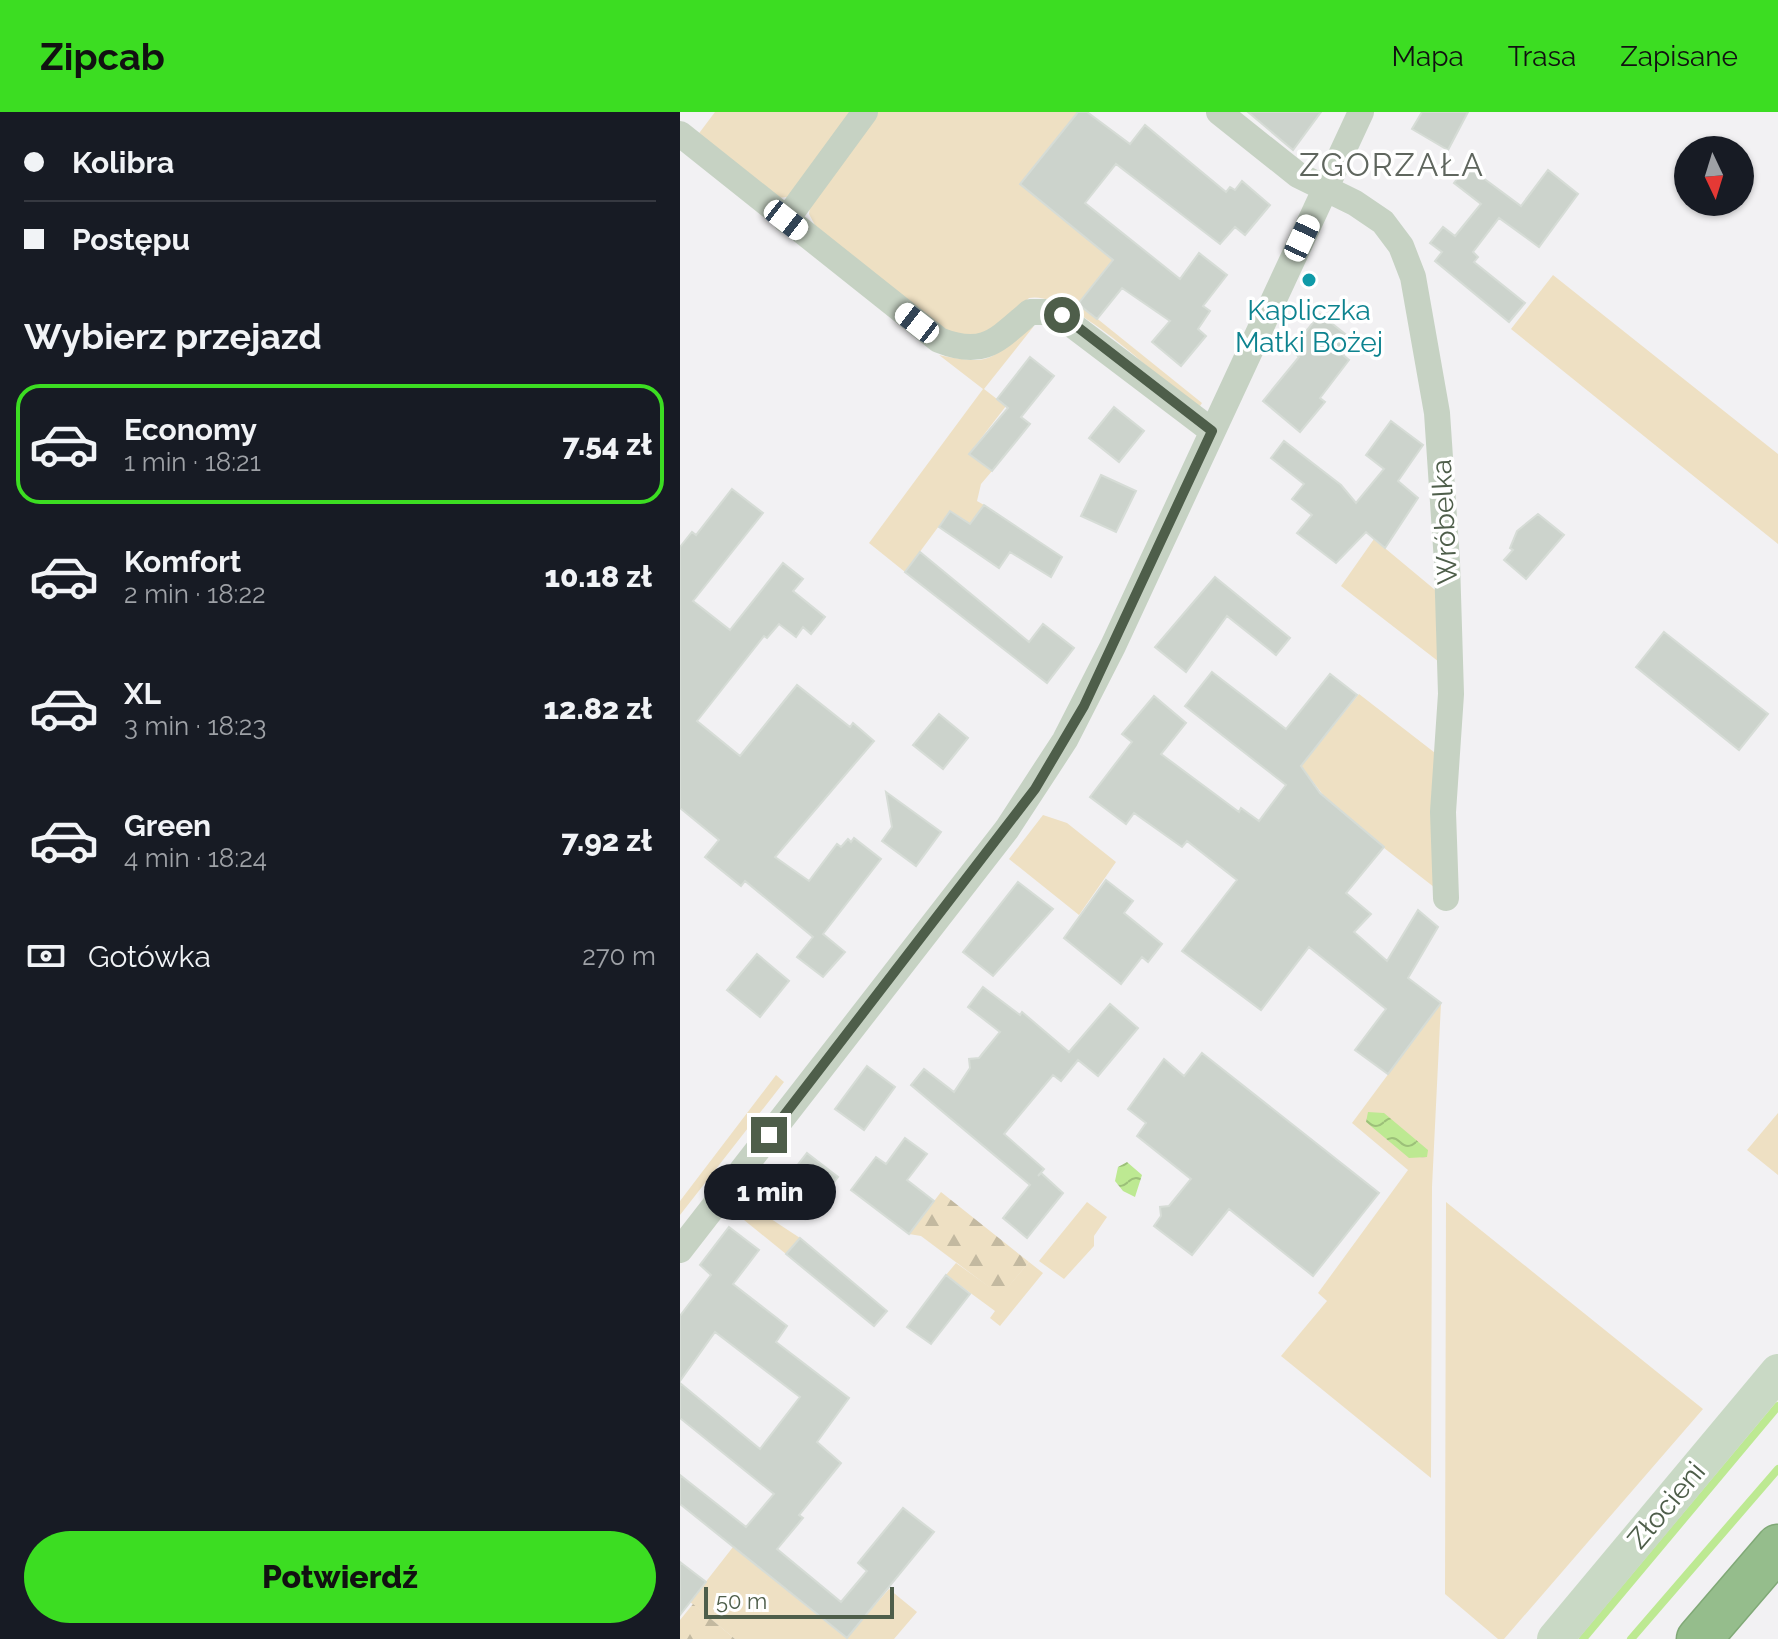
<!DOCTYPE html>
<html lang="pl">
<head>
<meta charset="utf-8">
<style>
  body { margin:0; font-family:Raleway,sans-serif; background:#242831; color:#f1f3f6; height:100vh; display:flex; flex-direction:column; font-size:30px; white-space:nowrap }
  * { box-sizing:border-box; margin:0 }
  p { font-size:26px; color:#9ea1a6 }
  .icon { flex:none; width:44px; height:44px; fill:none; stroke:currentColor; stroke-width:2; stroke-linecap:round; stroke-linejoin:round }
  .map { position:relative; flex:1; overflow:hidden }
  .side { display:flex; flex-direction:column; background:#171b24; width:680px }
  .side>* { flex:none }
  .hud { display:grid; align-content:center; height:176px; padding:0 24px; background:#171b24 }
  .needle { width:52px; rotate:176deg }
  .tools { position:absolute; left:994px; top:24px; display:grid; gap:16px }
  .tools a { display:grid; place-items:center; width:80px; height:80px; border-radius:50%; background:#171b24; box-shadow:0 2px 6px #0004; font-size:40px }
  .scale { position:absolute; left:24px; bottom:20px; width:190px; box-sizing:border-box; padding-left:8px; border:4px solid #4e5e4a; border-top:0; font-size:22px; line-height:28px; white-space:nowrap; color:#4e5e4a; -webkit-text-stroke:6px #fff; paint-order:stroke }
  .end { position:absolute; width:36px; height:36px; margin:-18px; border:10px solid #4e5e4a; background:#fff; box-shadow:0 0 0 4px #fff }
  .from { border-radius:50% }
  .bubble { position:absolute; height:56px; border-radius:28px; background:#171b24; box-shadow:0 2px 6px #0004; font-size:26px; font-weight:800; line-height:56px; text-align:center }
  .car { position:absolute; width:24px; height:48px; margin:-24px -12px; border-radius:10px; box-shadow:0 0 6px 2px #0007; background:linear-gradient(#fff 24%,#345 0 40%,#fff 0 76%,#345 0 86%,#fff 0) }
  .hud b { display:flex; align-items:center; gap:28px; height:76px; font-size:30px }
  .hud b+b { border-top:2px solid #363941 }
  .hud i { width:20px; height:20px; background:#f1f3f6 }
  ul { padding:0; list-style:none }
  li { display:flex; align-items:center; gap:24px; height:120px; margin:0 16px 12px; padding:0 8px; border:4px solid transparent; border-radius:24px }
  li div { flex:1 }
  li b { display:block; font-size:30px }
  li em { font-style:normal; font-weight:800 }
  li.on { border-color:#3cdd22 }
  li>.icon { width:72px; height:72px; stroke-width:1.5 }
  h2 { padding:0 24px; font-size:36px; line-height:96px }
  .pay { display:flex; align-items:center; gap:20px; height:88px; padding:0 24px; font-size:30px }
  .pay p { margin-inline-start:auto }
  .button { display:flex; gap:16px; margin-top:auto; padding:16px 24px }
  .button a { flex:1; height:92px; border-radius:48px; background:#3cdd22; color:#111; font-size:32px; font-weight:800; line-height:92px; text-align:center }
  header { display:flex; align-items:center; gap:48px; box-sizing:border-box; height:112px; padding:0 40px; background:#3cdd22; color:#111 }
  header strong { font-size:38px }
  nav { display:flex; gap:44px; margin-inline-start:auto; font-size:28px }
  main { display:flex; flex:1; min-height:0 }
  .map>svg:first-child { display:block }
  .green { fill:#eee0c3 }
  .forest { fill:url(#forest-firs) }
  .water { fill:url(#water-waves) }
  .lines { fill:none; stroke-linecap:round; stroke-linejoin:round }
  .stream { stroke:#bde992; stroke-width:8 }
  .building { fill:#ccd3cc; stroke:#d6dcd6; stroke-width:2 }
  .highway-casing { stroke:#80a977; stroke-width:47 }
  .street { stroke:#c6d2c3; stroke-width:26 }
  .secondary { stroke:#c9d9c5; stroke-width:36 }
  .highway { stroke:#95bd8c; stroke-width:44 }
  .route { stroke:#4e5e4a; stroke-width:10 }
  .culture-dot { fill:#0f9aa8; stroke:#fff; stroke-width:3 }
  .labels { text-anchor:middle; stroke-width:7; stroke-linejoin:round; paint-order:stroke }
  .culture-label { font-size:28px; fill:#0d838f; stroke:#fff }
  .street-label { font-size:28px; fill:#4e5e4a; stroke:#fff }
  .quarter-label { font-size:32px; letter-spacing:2px; fill:#5f665e; stroke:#fff }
</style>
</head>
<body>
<header>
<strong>Zipcab</strong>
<nav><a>Mapa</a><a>Trasa</a><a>Zapisane</a></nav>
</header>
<main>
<section class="side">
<div class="hud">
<b><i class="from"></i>Kolibra</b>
<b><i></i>Postępu</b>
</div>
<h2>Wybierz przejazd</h2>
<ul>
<li class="on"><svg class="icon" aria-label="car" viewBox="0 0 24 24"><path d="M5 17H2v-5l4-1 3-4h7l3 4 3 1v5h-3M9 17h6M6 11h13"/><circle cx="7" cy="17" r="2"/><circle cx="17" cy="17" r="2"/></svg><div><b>Economy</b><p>1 min · 18:21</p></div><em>7.54 zł</em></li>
<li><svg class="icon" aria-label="car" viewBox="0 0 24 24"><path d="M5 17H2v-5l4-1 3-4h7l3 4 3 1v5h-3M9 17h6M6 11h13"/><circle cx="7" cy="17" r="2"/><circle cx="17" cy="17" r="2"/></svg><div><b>Komfort</b><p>2 min · 18:22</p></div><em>10.18 zł</em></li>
<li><svg class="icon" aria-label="car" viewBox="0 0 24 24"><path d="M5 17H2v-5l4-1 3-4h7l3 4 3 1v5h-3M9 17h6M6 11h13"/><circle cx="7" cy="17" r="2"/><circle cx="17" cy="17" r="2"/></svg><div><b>XL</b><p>3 min · 18:23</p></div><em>12.82 zł</em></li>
<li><svg class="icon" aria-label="car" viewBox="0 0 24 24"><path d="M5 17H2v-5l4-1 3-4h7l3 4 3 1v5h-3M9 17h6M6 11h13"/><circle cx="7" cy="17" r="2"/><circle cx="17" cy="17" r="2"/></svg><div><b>Green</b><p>4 min · 18:24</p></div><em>7.92 zł</em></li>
</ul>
<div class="pay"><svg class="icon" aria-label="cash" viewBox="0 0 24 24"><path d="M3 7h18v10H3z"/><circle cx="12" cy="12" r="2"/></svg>Gotówka<p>270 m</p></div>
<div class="button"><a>Potwierdź</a></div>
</section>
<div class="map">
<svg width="1098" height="1527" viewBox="0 0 1098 1527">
  <defs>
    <pattern id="forest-firs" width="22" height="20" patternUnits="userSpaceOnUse" patternTransform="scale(2)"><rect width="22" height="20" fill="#eee0c3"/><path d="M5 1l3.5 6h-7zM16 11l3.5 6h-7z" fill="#c3b9a0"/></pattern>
    <pattern id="water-waves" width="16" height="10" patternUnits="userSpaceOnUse" patternTransform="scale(2)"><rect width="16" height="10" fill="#bde992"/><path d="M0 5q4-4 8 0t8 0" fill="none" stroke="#9cc079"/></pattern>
  </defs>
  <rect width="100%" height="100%" fill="#f2f1f3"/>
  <path class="green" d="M35,0H176L109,85L96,86L17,24Z
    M193,0H398L341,72L433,148L399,192L522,291L520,294H513C479,266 390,178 349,186L322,213L300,226L263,221L138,119L129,102L131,89Z
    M873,163L1098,342V432L831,217Z
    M354,214L304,277L326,294L289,342L312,359L301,372L297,389L304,393L290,412L270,399L225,460L189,431L303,277L259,243C319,256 308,243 354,214Z
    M694,427L760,482L763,553L661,474Z
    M679,582L759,644V779L653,696L621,654Z
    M363,703L387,711L436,750L399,803L329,747Z
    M761,891L752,1075L751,1366L601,1244L647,1189L638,1181L728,1058L672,1011Z
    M96,963L104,970L0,1103V1089Z
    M1098,1001V1063L1067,1038Z
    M62,1088L120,1126L106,1142L53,1099Z
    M407,1090L427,1105L414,1124V1134L384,1167L359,1149Z
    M766,1090L1023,1297L824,1527H818L765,1482Z
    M349,1150L363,1161L320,1214L310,1206L315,1199L266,1163L276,1151L321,1183Z
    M53,1435L166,1526L209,1477L237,1500L214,1527H55L10,1490Z"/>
  <path class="forest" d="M261,1080L349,1150L321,1184L241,1124L229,1122Z
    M13,1492L55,1527H0V1508Z"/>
  <path class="water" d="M688,1000L704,1001L748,1038L747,1045L729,1046L686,1010Z
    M447,1050L462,1063L455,1085L443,1079L435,1069L438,1055Z"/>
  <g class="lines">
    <path class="stream" d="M903,1527L1098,1294
      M951,1527L1098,1357"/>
  </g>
  <path class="building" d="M398,0H407L450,32L465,13L546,80L550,75L555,78L562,69L590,93L565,123L555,115L540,132L436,52L405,91L500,167L519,141L547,163L523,194L530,199L518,217L526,224L501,254L472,230L490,209L442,176L417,207L398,192L433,148L340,72Z
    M568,0H641L613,38Z
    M742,0H788L768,38L732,17Z
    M787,54L841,94L868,58L898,82L859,135L819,106L793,140L798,145L794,150L845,191L829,210L755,149L762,140L750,131L763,115L775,124L801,92L774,71Z
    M640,202L674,229L663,243L669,248L640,286L645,290L620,320L583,289L619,245L611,238Z
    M350,245L374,264L341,305L350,312L312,359L289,342L328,296L317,287Z
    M434,295L464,319L439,350L409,326Z
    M711,309L743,333L718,369L738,386L705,436L686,420L656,451L617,421L632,403L612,387L624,372L591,346L604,329L661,373L676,391L704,357L686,343Z
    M421,363L456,379L436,420L401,404Z
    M52,377L83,401L13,489L50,518L103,451L123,467L113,479L145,505L131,522L123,515L116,525L99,512L87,526L84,524L17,609L60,644L117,573L170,615L173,611L194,629L95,745L129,769L157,732L161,735L168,727L171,730L174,726L201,747L143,822L165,840L143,865L117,845L133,825L65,769L61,774L25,745L39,728L0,696V435L12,420L16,423Z
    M304,393L382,445L371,465L330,440L319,456L259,415L270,399L290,412Z
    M858,402L884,423L846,467L824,448L833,438L830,436L837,419Z
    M240,440L349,530L363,512L394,536L367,571L225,460Z
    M535,465L610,526L596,543L547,504L506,560L475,535Z
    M984,520L1088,602L1059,638L956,555Z
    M532,560L606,617L650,562L677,583L621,654L640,681L704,735L666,781L691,802L674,820L707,849L738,798L758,815L728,866L761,891L708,962L675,938L706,897L629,835L581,898L502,839L557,768L507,729L502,735L454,701L446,712L410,685L452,630L442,622L474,584L506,611L481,642L559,700L561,696L579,709L606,673L505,594Z
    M259,602L288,626L263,657L233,633Z
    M206,680L261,720L236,754L202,729L212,715Z
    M426,768L453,789L444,801L482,832L468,850L462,845L441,872L384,826Z
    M338,770L373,797L313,864L283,840Z
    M77,842L109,869L80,905L47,878Z
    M303,875L340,903L342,900L389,940L430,892L458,916L418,964L398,948L381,969L373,963L324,1022L364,1057L358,1064L361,1061L383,1081L347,1126L323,1106L350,1073L231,973L244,957L274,980L290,956L289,947L299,946L320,920L288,895Z
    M522,941L699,1081L633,1164L549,1097L512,1143L474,1114L481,1104L480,1095L489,1094L511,1067L457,1024L466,1011L448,997L484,947L504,964Z
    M187,954L215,975L184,1018L155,997Z
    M225,1026L247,1042L227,1068L254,1089L229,1122L171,1078L196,1045L206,1052Z
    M127,1041L158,1065L125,1107L94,1083Z
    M49,1115L79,1138L53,1172L107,1214L96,1230L169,1286L137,1330L161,1351L119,1403L123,1406L97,1437L161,1490L187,1459L178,1451L223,1396L254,1420L167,1526L0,1392V1363L66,1415L94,1382L0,1306V1271L80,1337L120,1285L35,1220L0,1269V1204L31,1163L20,1153Z
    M120,1126L207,1199L194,1214L106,1142Z
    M266,1163L290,1182L251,1232L227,1215Z
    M0,1450L26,1470L0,1503Z"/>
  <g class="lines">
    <g class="highway-casing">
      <path id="highway" d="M1019,1527L1098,1435"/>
    </g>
    <path class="street" d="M539,0L618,63L675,91L703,110L721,134L733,165L757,301L767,450L771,582L763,700L766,786
      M0,22L259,228C304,246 317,228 350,200H375L532,319
      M106,108L185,0
      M0,1138L327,717L385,628L433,534L681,0"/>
    <path class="secondary" d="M875,1527L1098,1260"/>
    <use href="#highway" class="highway"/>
  </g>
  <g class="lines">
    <path class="route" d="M89,1023L355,677L404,594L532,319L382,203"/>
  </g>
  <circle class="culture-dot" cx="629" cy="168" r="8"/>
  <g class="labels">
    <g class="culture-label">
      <text x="629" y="208">Kapliczka<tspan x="629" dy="32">Matki Bożej</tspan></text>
    </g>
    <g class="street-label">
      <text transform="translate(764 410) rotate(-93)" y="10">Wróbelka</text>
      <text transform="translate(986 1393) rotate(-50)" y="10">Złocieni</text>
    </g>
    <g class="quarter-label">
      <text x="712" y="64">ZGORZAŁA</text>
    </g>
  </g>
</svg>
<div class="tools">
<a><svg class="needle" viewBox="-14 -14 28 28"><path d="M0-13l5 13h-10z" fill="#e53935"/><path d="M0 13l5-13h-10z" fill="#9ea1a6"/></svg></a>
</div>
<div class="scale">50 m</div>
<i class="end from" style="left:382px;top:203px"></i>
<i class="end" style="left:89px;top:1023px"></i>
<div class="bubble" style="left:24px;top:1052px;width:132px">1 min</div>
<i class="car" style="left:106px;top:108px;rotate:128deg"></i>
<i class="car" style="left:622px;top:126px;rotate:25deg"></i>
<i class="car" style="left:237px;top:211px;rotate:308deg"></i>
</div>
</main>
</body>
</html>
